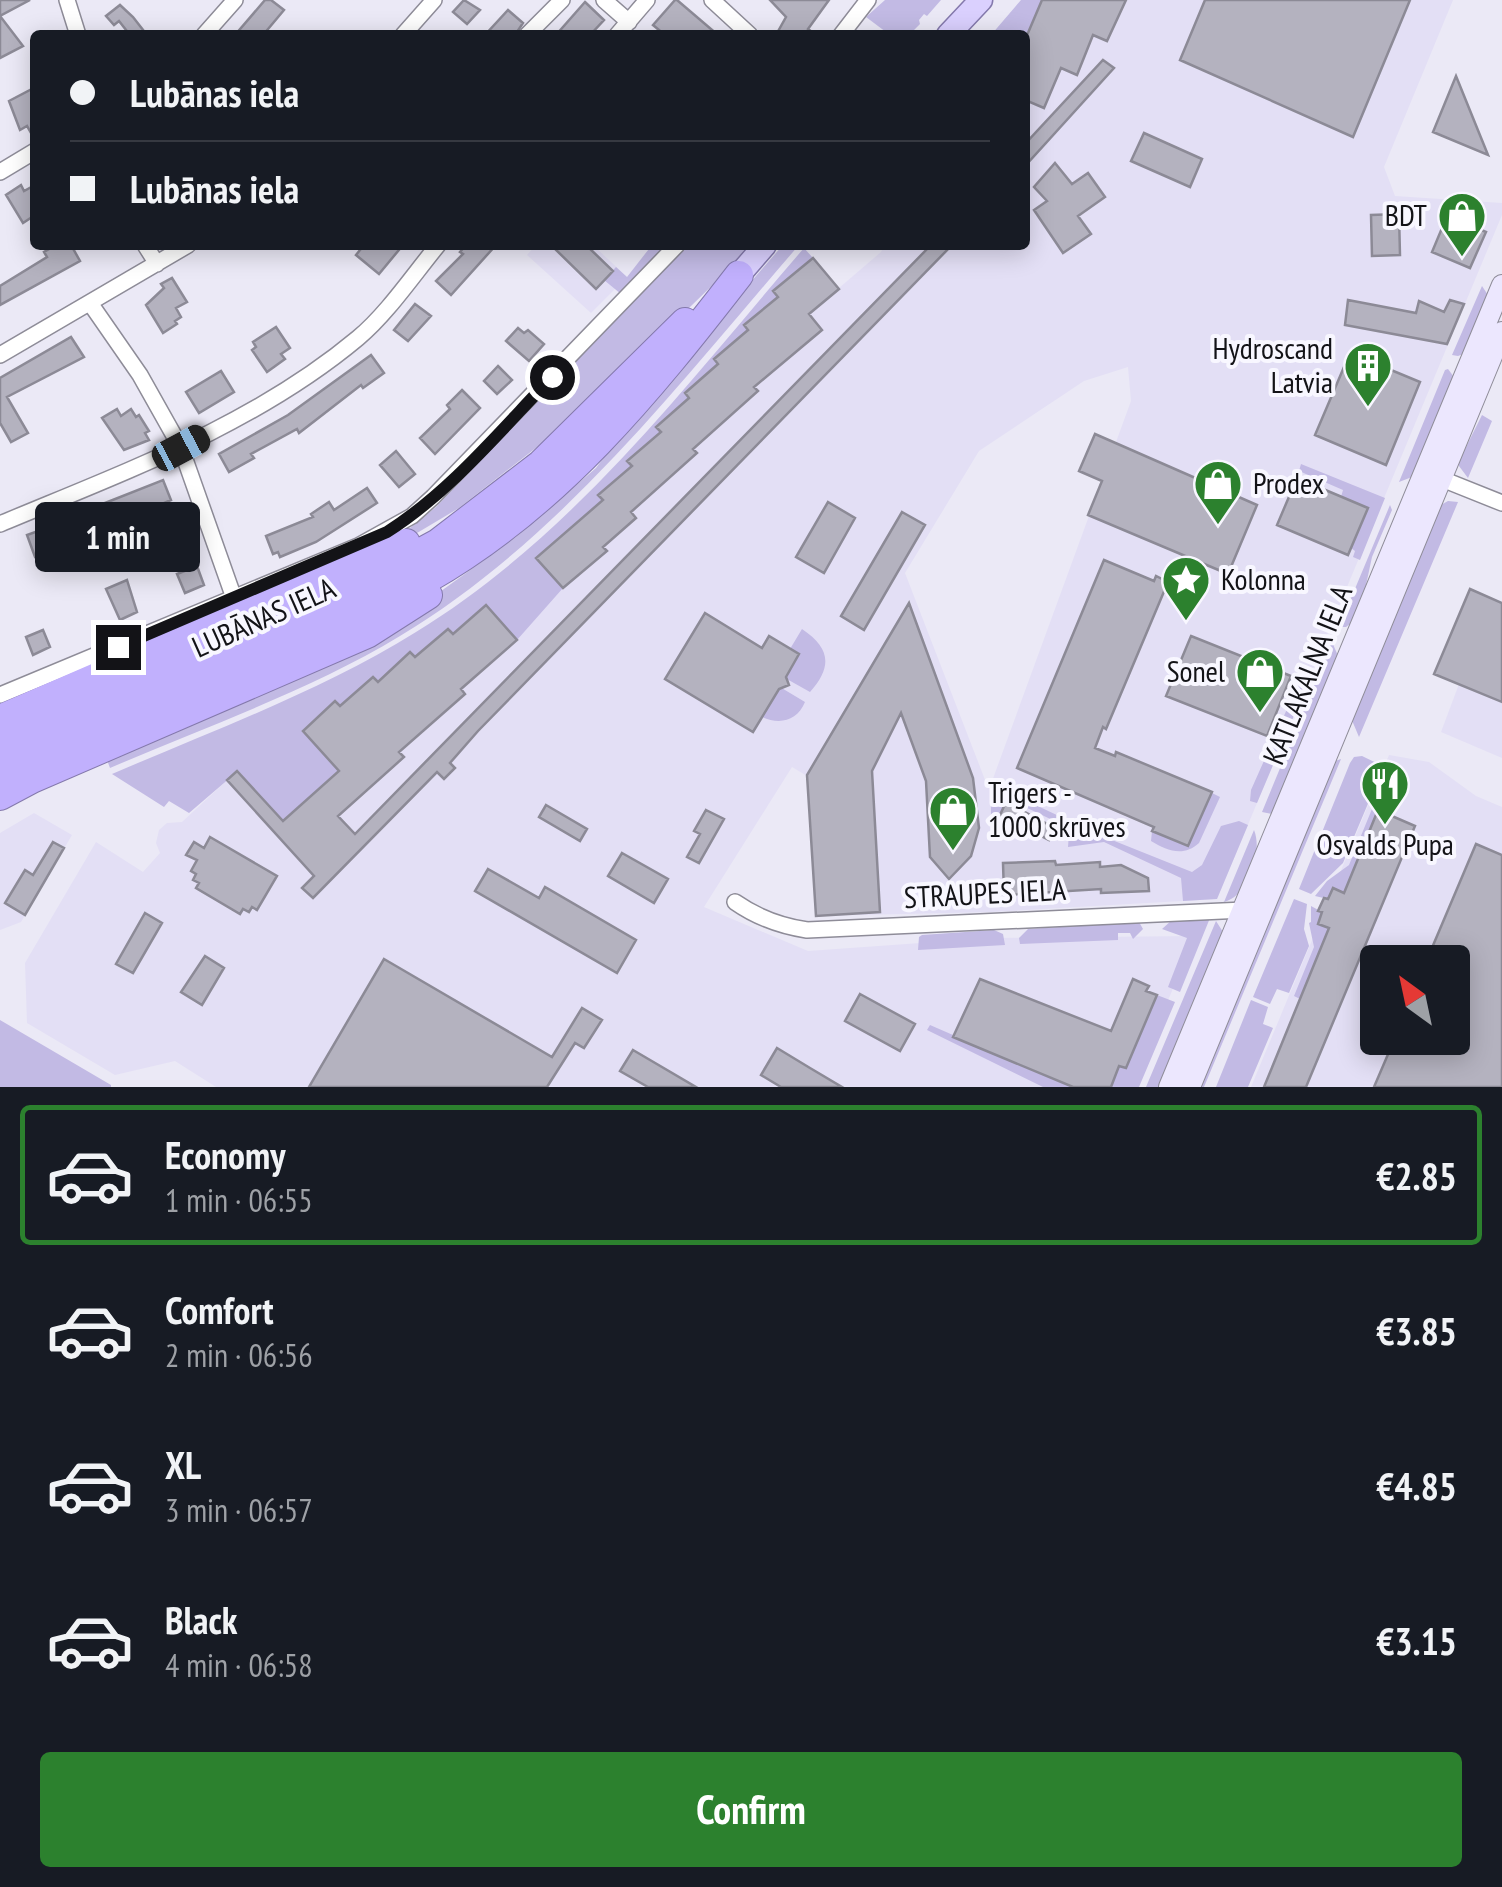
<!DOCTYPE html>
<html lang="en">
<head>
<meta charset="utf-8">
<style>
  body { margin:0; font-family:"PT Sans Narrow",sans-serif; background:#242831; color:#f1f3f6; height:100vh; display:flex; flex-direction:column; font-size:38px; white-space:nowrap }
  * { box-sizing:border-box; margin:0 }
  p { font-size:32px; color:#9ea1a6 }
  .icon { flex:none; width:55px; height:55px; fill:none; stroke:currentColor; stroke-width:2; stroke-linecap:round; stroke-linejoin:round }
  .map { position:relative; height:1087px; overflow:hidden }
  .details { display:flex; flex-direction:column; background:#171b24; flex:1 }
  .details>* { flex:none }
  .hud { position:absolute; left:30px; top:30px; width:1000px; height:220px; border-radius:10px; box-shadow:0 5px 25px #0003; display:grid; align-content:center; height:220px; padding:0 40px; background:#171b24 }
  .needle { width:65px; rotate:327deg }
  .controls { position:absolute; left:1360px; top:945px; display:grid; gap:20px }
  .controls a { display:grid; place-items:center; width:110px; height:110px; border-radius:10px; background:#171b24; box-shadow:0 5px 25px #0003; font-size:50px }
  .end { position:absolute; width:45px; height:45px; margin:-22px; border:12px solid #131317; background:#fff; box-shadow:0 0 0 5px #fff }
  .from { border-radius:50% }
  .bubble { position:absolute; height:70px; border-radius:10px; background:#171b24; box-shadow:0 5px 25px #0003; font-size:32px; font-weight:700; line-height:70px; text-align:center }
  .car { position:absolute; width:30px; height:60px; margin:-30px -15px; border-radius:12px; box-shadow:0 0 8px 2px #0007; background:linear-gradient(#222 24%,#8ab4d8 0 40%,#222 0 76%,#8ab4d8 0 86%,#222 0) }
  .hud b { display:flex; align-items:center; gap:35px; height:95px; font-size:38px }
  .hud b+b { border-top:2px solid #363941 }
  .hud i { width:25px; height:25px; background:#f1f3f6 }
  ul { padding:18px 0 0; list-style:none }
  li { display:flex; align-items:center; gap:30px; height:140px; margin:0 20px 15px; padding:0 20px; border:5px solid transparent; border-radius:10px }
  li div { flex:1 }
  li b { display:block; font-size:38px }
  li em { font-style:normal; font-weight:700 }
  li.current { border-color:#2c812e }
  li>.icon { width:90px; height:90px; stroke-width:1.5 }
  .cta { display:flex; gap:20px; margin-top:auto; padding:20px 40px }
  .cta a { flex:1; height:115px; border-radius:10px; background:#2c812e; color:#fff; font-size:40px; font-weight:700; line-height:115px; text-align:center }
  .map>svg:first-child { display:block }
  .built { fill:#e3dff5; fill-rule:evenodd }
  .green { fill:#c2bae4 }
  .building { fill:#b4b2bf; stroke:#8c8a96; stroke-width:2.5 }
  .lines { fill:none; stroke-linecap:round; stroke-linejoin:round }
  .street-casing { stroke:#8e8c98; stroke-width:18 }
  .secondary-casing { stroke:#8e8c98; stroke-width:22 }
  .primary-casing { stroke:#8479ac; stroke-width:25 }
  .highway-casing { stroke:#8479ac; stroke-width:30 }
  .street { stroke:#fff; stroke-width:15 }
  .secondary { stroke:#ece7fe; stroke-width:20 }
  .primary { stroke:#dad0fe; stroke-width:22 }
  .highway { stroke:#c1b0fd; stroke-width:28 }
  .route { stroke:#131317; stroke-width:12 }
  .labels { text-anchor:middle; stroke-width:8; stroke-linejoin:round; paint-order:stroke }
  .poi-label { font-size:30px; fill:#131317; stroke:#f8f7ff; text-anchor:end }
  .street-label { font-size:30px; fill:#131317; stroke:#f8f7ff }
</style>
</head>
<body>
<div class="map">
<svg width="1502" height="1087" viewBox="0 0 1502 1087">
  <rect width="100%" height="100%" fill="#ebe9f6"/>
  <path class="built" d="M1042,0H1453L1384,167L1395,196L1502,203V215L1217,899L991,912L815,916L807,776L792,767L704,907L808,951L991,938L1196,936L1130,1087H216L175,1061L115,1075L27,1023L25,963L96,842L143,872L160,853L156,843L159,830L167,823L182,822L237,771L282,820L303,731L335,701L340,705L373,677L378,681L410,652L415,657L448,629L452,633L486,605L517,639L536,558L602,501L598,495L656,427L718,364L714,359L748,330L744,325L777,297L773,291L813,258L839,288L881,252L884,245H1025V37ZM1128,367L1131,401L991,784L987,785L905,573L979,451L1084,381Z
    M536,245H593L627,277L591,313L527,255Z
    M1459,684L1502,702V758L1441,732Z
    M1389,755L1429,762L1476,796L1502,807V1087H1251ZM1378,962H1452V1038H1378Z
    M34,813L72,835L21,922L0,930V833Z"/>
  <path class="green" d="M885,0H941L927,16L924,14L919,20L920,24L909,35H890L866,17Z
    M1021,0H1042L1026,38L1012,32L1010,35H991Z
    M652,245H666L621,294L604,280L616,267L627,277Z
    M687,245H748L726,272L583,411L459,508L417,533L309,575L0,710V702L405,532L436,507Z
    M799,245C676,387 562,538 400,636C311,690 205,727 110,768L107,760L437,594L516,537L596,468L632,419L782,246Z
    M804,248L813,258L774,291L778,297L744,325L748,330L714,359L718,364L689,398L657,427L661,432L628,461L632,466L599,496L603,500L537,557L563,588L517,640L485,605L453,634L448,629L415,657L410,653L378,682L373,677L340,706L335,701L303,731L339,771L282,821L238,771L189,813L169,801L164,807L112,774C214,730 321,691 416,632C574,535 685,386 804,248Z
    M1482,286L1488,295L1466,353L1458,356L1452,355Z
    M1448,369L1454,377L1412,477L1399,482L1445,370Z
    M1482,415L1492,421L1468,478L1459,466V461Z
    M1301,464L1385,498L1360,560L1353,557L1355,551L1351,548L1341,497L1343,490L1299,471Z
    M1448,501L1458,502L1359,737L1351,718L1439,506Z
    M1390,505L1392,510L1372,557L1363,599L1354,621L1346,627H1339Z
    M802,629C830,648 833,666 810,692L785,678L799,655L790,649Z
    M1332,642L1339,658L1272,814L1262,812Z
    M1299,682L1307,685L1257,803L1250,801L1251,790Z
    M780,687L805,702C797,721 780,725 762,717Z
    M1362,756L1393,771L1383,768L1343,863L1311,894L1299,889L1350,763L1354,757Z
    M1341,759L1204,1087H1197L1335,761Z
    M991,784L1097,834L1192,872L1202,865L1221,826L1239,821L1248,825L1217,899L1183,901L1181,878L1104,842L1068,847L1069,833L1062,830L1063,825L1008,799L1000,815L996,837H991Z
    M1212,793L1220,797L1199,843C1184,857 1167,851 1151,841L1152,831L1188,846Z
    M1372,809L1378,811L1344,893L1333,888L1328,899L1315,896L1327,881L1349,865Z
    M1254,830C1263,851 1249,896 1224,902Z
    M1294,899L1307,904L1304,929L1309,946L1289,993L1277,989L1270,1004L1253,997Z
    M1311,906L1322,912L1318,924L1329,928L1300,999L1294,996L1314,947L1309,923L1311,922Z
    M1210,918L1180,992L1168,987L1187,938L1162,929L1172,920Z
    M1216,921L1223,932L1221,940L1159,1087H1146Z
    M1139,922L1143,929L1133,939L1130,933H1118V940L1020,944L1019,938L1028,929Z
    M994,930L1003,934L1005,945L918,950L919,937L922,935Z
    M1157,995L1175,1002L1139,1087H1111L1119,1066L1126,1068Z
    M1251,1000L1268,1007L1263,1024L1273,1028L1248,1087H1216Z
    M0,1020L111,1085V1087H0Z
    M930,1025L1073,1087H1043L927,1030Z"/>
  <path class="building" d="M0,0H30L0,16L23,46L0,58Z
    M265,0H271L284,10L263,35H235Z
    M464,0L480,10L467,24L453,12Z
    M675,0H677L718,35H665L653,25Z
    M770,0H829L808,29L816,35H776L786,17Z
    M1042,0H1126L1107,41L1093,35L1077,75L1061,68L1044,108L1025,100V40Z
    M1205,0H1410L1353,137L1180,60Z
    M585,2L604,20L590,35H556Z
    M120,5L133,17L147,35H130L119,21L114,25L106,16Z
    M508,10L523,23L515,35H485Z
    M1103,60L1114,68L1025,166V144Z
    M1456,76L1488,155L1433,132Z
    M32,89L35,95V140L27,126L20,130L9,101Z
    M1144,133L1202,159L1190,187L1131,161Z
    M1055,163L1072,184L1088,173L1105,197L1078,216L1091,234L1063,253L1034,210L1047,201L1034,187Z
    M21,185L24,191L35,185V215L23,223L6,195Z
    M1399,214L1400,255L1372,256L1371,215Z
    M1472,226L1486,232L1470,268L1432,252L1442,228L1467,238Z
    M56,245H71L80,261L0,305V286L47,257L44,252Z
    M364,245H403L379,274L356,255Z
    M466,245H496L451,295L436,281L463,254L460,252Z
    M551,245H586L613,271L596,289Z
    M931,245H952L478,731L450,763L455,768L444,779L437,772L313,898L302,888L314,876L227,780L237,771L283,821L339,771L303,731L335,701L340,706L373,677L378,682L410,652L415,657L448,629L453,634L486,605L517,640L461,689L465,694L399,752L404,757L338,816L355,834Z
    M813,258L839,289L809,314L822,330L754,387L758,391L693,449L697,453L631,512L636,518L603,547L607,551L563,588L536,558L603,500L598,495L632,466L627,461L661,432L656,427L689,398L685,393L718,364L714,359L748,330L744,325L778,297L773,291Z
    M172,278L187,302L176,308L181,317L175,321L177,324L163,333L146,305L164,288L161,284Z
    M1348,300L1416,313L1419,301L1444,312L1450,300L1464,304L1447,344L1345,325Z
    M415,304L431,316L408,341L394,330Z
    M276,327L290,348L281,354L285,359L267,372L252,350L256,347L253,342Z
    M518,328L524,333L528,330L544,344L529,361L506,341Z
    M71,337L84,357L7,397L28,433L11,442L0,423V378Z
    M1350,353L1420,382L1386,465L1315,435Z
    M371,355L384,373L363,388L361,385L299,433L297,429L251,454L254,458L229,472L219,454L288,415Z
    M498,366L512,380L497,394L484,381Z
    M221,371L234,392L199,413L186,392Z
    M462,390L480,408L435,454L420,438L450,409L447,405Z
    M117,409L121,416L131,409L136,417L139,415L149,431L145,433L149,440L124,450L102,418Z
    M1095,434L1257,505L1228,574L1088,515L1102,481L1079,471Z
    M396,451L415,474L399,487L380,465Z
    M1297,478L1368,508L1348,555L1277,525Z
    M163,480L171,500L115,525L105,503Z
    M367,488L377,503L316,542L280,557L278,552L273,554L266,536L313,517L311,514L329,502L334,510Z
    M828,502L855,518L824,573L796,557Z
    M902,512L925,525L864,630L841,616Z
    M83,514L93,535L35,557L27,535L49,527L50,529Z
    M1104,560L1154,581L1156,576L1168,582L1106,729L1103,727L1095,748L1115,756L1116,752L1212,792L1188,846L1152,831L1154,827L1017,768Z
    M197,566L204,585L185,593L177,574Z
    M127,580L137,612L120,620L106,589Z
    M1470,589L1502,603V702L1434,674Z
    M909,603L973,778L979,828L971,856L949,879L930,857L926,781L901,713L872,771L880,912L816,916L807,775Z
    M705,613L762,648L769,636L799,654L786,677L789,685L779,689L753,732L665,679Z
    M43,630L50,647L33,655L26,637Z
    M1191,636L1291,676L1267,736L1166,696Z
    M1006,802L1055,828L1049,840L1000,815Z
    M546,805L587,829L580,841L539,817Z
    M706,810L724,819L699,863L687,857L700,834L694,831Z
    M1378,810L1415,826L1306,1087H1264L1329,928L1318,924L1322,912L1318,911L1324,898L1328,899L1333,888L1344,893Z
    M210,837L277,876L257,910L252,907L249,912L243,909L240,914L196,888L199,883L193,880L196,874L191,871L197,860L186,855L194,842L204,848Z
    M53,842L64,848L25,915L5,903L25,870L33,875Z
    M1476,844L1502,855V1087H1374L1395,1038H1452V962H1426Z
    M622,853L668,879L654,903L608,876Z
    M1055,861L1056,865L1100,862V867L1121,865L1148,878L1149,891L1101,893V889L1004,895L1003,863Z
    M488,869L539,898L545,887L636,940L617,973L475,891Z
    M145,913L162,923L133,973L116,964Z
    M205,956L224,968L202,1005L181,992Z
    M384,959L552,1057L582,1008L602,1020L584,1048L575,1043L547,1087H309Z
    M980,979L1111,1031L1133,979L1149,986L1146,991L1157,995L1126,1068L1119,1066L1111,1087H1073L953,1037Z
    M860,994L915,1024L900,1051L845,1021Z
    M777,1048L810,1068L842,1087H781L761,1075Z
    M633,1050L696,1087H648L620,1071Z"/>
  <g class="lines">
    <g class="street-casing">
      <path id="street" d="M67,0L78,35
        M604,0L629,22
        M712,0L750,35
        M204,35L235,0
        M403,35L434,0
        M527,35L562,0
        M617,35L647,0
        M841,35L868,0
        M0,172L35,151
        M145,245L157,264
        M90,303L140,375L181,448L234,598
        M0,355L188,245
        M1432,475L1502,503
        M0,524C124,472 254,425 358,338C387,314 414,274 438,245
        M0,695L358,546L412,516L433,497L677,245
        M735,902C758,918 780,926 807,930L1244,910"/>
    </g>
    <g class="secondary-casing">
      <path id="secondary" d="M1169,1087L1502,285
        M1190,1087L1502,332"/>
    </g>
    <g class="primary-casing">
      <path id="primary" d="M948,35L981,0
        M739,275L765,245"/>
    </g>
    <g class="highway-casing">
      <path id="highway" d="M0,719L406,543
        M0,744L362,584L438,543L541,464L685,322
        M0,772C136,696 291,655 427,579C557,505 649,391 739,275
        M0,796L32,779L367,634L428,595"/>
    </g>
    <use href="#street" class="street"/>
    <use href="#secondary" class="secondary"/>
    <use href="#primary" class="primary"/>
    <use href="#highway" class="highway"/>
  </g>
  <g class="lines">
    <path class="route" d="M118,647L387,532C450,492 500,431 552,377"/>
  </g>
  <defs>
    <g id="shop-pin" transform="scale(2.5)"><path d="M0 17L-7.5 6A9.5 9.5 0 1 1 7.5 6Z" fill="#2c812e" stroke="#f8f7ff"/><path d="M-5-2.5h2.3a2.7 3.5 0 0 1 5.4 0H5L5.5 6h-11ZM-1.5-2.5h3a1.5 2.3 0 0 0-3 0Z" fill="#fff"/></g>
    <g id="building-pin" transform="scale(2.5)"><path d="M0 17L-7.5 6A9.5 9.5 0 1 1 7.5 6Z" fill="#2c812e" stroke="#f8f7ff"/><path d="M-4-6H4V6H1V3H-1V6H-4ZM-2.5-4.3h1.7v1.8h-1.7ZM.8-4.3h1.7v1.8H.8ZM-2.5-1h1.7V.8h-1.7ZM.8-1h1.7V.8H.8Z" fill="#fff"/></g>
    <g id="sight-pin" transform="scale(2.5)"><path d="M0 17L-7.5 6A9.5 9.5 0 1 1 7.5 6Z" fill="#2c812e" stroke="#f8f7ff"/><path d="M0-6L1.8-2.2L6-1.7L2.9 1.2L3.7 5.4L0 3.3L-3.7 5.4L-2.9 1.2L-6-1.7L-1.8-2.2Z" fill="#fff"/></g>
    <g id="restaurant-pin" transform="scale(2.5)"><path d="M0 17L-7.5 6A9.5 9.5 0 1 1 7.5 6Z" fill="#2c812e" stroke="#f8f7ff"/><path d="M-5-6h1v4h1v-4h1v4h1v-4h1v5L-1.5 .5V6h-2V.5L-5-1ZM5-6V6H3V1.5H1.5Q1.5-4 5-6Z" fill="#fff"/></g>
  </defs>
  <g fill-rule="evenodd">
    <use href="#shop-pin" x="1462" y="216"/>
    <use href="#building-pin" x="1368" y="366"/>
    <use href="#shop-pin" x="1218" y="484"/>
    <use href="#sight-pin" x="1186" y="580"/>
    <use href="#shop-pin" x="1260" y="672"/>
    <use href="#restaurant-pin" x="1385" y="784"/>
    <use href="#shop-pin" x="953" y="810"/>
  </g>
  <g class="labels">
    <g class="poi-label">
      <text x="1427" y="226">BDT</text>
      <text x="1333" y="359">Hydroscand<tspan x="1333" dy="34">Latvia</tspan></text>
      <text x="1253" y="494" text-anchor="start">Prodex</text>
      <text x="1221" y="590" text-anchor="start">Kolonna</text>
      <text x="1225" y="682">Sonel</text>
      <text x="988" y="803" text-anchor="start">Trigers -<tspan x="988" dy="34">1000 skrūves</tspan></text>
      <text x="1385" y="855" text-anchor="middle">Osvalds Pupa</text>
    </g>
    <g class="street-label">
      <text transform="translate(264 618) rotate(-24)" y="10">LUBĀNAS IELA</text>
      <text transform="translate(1308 675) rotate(-68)" y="10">KATLAKALNA IELA</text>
      <text transform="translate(985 894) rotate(-3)" y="10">STRAUPES IELA</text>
    </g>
  </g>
</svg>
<div class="controls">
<a><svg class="needle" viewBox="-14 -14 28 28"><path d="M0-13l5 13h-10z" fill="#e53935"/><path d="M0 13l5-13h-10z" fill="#9ea1a6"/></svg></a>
</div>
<i class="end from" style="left:552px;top:377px"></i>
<i class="end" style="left:118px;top:647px"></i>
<div class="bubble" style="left:35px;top:502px;width:165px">1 min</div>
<i class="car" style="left:181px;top:448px;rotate:62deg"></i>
<div class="hud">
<b><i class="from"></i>Lubānas iela</b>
<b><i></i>Lubānas iela</b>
</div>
</div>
<section class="details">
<ul>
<li class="current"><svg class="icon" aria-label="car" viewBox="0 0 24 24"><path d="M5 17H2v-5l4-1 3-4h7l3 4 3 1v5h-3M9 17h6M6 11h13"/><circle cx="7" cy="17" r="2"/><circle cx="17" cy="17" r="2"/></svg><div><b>Economy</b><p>1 min · 06:55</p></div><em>€2.85</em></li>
<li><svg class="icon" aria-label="car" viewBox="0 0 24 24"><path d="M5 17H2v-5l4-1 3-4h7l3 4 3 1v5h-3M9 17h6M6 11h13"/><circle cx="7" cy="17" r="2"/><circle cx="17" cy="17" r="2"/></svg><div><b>Comfort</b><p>2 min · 06:56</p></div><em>€3.85</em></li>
<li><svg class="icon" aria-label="car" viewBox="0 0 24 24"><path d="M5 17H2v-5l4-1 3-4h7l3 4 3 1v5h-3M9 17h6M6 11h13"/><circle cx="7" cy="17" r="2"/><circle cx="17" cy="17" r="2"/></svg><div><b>XL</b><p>3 min · 06:57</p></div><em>€4.85</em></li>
<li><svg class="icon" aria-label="car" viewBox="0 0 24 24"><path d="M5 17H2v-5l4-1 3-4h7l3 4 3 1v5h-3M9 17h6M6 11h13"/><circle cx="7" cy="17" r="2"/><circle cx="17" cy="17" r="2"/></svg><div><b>Black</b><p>4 min · 06:58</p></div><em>€3.15</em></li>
</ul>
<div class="cta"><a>Confirm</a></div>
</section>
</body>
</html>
